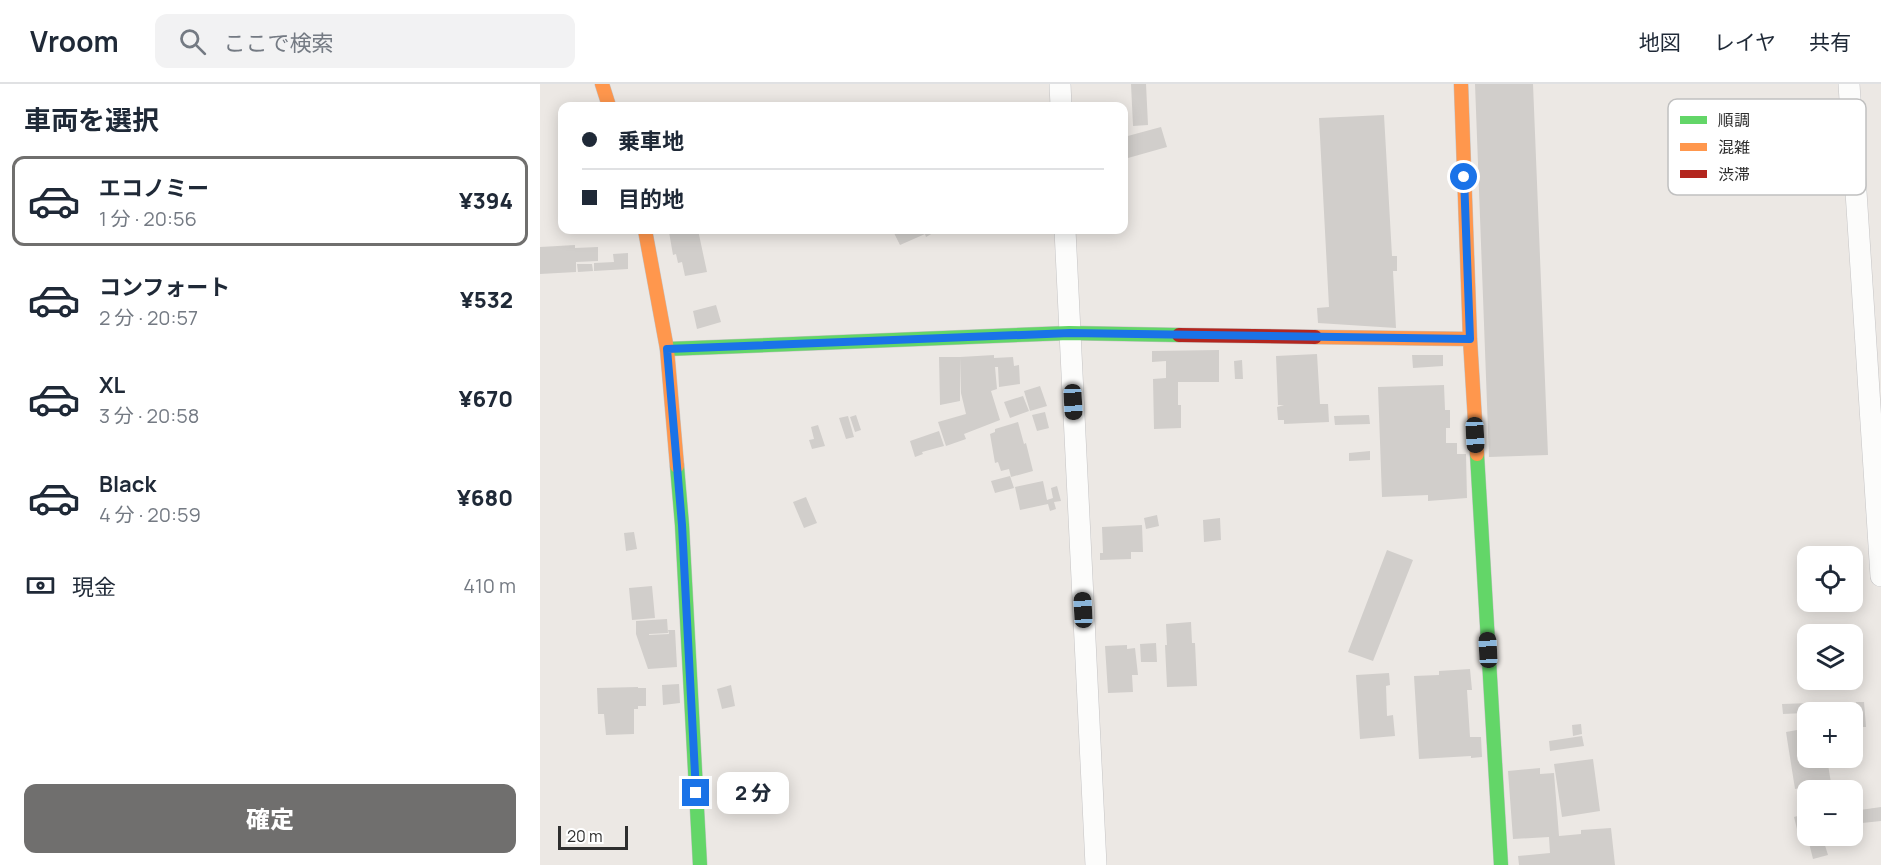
<!DOCTYPE html>
<html lang="ja">
<head>
<meta charset="utf-8">
<style>
  body { margin:0; font-family:Manrope,"Noto Sans JP",sans-serif; background:#f2f2f3; color:#1f2937; height:100vh; display:flex; flex-direction:column; font-size:22px; white-space:nowrap }
  * { box-sizing:border-box; margin:0 }
  p { font-size:20px; color:#747a83 }
  .icon { flex:none; width:33px; height:33px; fill:none; stroke:currentColor; stroke-width:2; stroke-linecap:round; stroke-linejoin:round }
  .map { position:relative; flex:1; overflow:hidden }
  .side { display:flex; flex-direction:column; background:#fff; width:540px }
  .side>* { flex:none }
  .hud { position:absolute; left:18px; top:18px; width:570px; height:132px; border-radius:12px; box-shadow:0 3px 15px #0003; display:grid; align-content:center; height:132px; padding:0 24px; background:#fff }
  .tools { position:absolute; left:1257px; top:462px; display:grid; gap:12px }
  .tools a { display:grid; place-items:center; width:66px; height:66px; border-radius:12px; background:#fff; box-shadow:0 3px 15px #0003; font-size:30px }
  .scale { position:absolute; left:18px; bottom:15px; width:70px; box-sizing:border-box; padding-left:6px; border:3px solid #2e2e2e; border-top:0; font-size:16px; line-height:21px; white-space:nowrap; color:#2e2e2e; -webkit-text-stroke:4px #fff; paint-order:stroke }
  .end { position:absolute; width:27px; height:27px; margin:-14px; border:8px solid #1a73e8; background:#fff; box-shadow:0 0 0 3px #fff }
  .from { border-radius:50% }
  .bubble { position:absolute; height:42px; border-radius:12px; background:#fff; box-shadow:0 3px 15px #0003; font-size:20px; font-weight:800; line-height:42px; text-align:center }
  .car { position:absolute; width:18px; height:36px; margin:-18px -9px; border-radius:8px; box-shadow:0 0 4px 2px #0007; background:linear-gradient(#222 24%,#8ab4d8 0 40%,#222 0 76%,#8ab4d8 0 86%,#222 0) }
  .hud b { display:flex; align-items:center; gap:21px; height:57px; font-size:22px }
  .hud b+b { border-top:2px solid #e0e1e3 }
  .hud i { width:15px; height:15px; background:#1f2937 }
  ul { padding:0; list-style:none }
  li { display:flex; align-items:center; gap:18px; height:90px; margin:0 12px 9px; padding:0 12px; border:3px solid transparent; border-radius:12px }
  li div { flex:1 }
  li b { display:block; font-size:22px }
  li em { font-style:normal; font-weight:800 }
  li.active { border-color:#706f6e }
  li>.icon { width:54px; height:54px; stroke-width:1.5 }
  h2 { padding:0 24px; font-size:27px; line-height:72px }
  .pay { display:flex; align-items:center; gap:15px; height:66px; padding:0 24px; font-size:22px }
  .pay p { margin-inline-start:auto }
  .cta { display:flex; gap:12px; margin-top:auto; padding:12px 24px }
  .cta a { flex:1; height:69px; border-radius:12px; background:#706f6e; color:#fff; font-size:24px; font-weight:800; line-height:69px; text-align:center }
  header { display:flex; align-items:center; gap:36px; box-sizing:border-box; height:84px; padding:0 30px; background:#fff; border-bottom:2px solid #e0e1e3 }
  header strong { font-size:28px }
  nav { display:flex; gap:33px; margin-inline-start:auto; font-size:21px }
  .search { width:420px; height:54px; background:#f2f2f3; display:flex; align-items:center; gap:15px; box-sizing:border-box; padding:0 21px; border-radius:12px; color:#747a83; font-size:22px }
  main { display:flex; flex:1; min-height:0 }
  .map>svg:first-child { display:block }
  .building { fill:#d1cecb }
  .lines { fill:none; stroke-linecap:round; stroke-linejoin:round }
  .street-casing { stroke:#c5c4c5; stroke-width:22 }
  .fast-casing { stroke:#c5c4c5; stroke-width:15 }
  .slow-casing { stroke:#c5c4c5; stroke-width:15 }
  .jam-casing { stroke:#c5c4c5; stroke-width:15 }
  .street { stroke:#fcfcfb; stroke-width:21 }
  .fast { stroke:#63d668; stroke-width:14 }
  .slow { stroke:#ff974d; stroke-width:14 }
  .jam { stroke:#b3261e; stroke-width:14 }
  .route { stroke:#1a73e8; stroke-width:8 }
  .key { fill:#fff; stroke:#c0c0c0; stroke-width:1.5 }
  .key-label { font-size:16px; fill:#2e2e2e }
</style>
</head>
<body>
<header>
<strong>Vroom</strong>
<div class="search"><svg class="icon" aria-label="search" viewBox="0 0 24 24"><circle cx="10" cy="10" r="6"/><path d="M15 15l6 6"/></svg>ここで検索</div>
<nav><a>地図</a><a>レイヤ</a><a>共有</a></nav>
</header>
<main>
<section class="side">
<h2>車両を選択</h2>
<ul>
<li class="active"><svg class="icon" aria-label="car" viewBox="0 0 24 24"><path d="M5 17H2v-5l4-1 3-4h7l3 4 3 1v5h-3M9 17h6M6 11h13"/><circle cx="7" cy="17" r="2"/><circle cx="17" cy="17" r="2"/></svg><div><b>エコノミー</b><p>1 分 · 20:56</p></div><em>¥394</em></li>
<li><svg class="icon" aria-label="car" viewBox="0 0 24 24"><path d="M5 17H2v-5l4-1 3-4h7l3 4 3 1v5h-3M9 17h6M6 11h13"/><circle cx="7" cy="17" r="2"/><circle cx="17" cy="17" r="2"/></svg><div><b>コンフォート</b><p>2 分 · 20:57</p></div><em>¥532</em></li>
<li><svg class="icon" aria-label="car" viewBox="0 0 24 24"><path d="M5 17H2v-5l4-1 3-4h7l3 4 3 1v5h-3M9 17h6M6 11h13"/><circle cx="7" cy="17" r="2"/><circle cx="17" cy="17" r="2"/></svg><div><b>XL</b><p>3 分 · 20:58</p></div><em>¥670</em></li>
<li><svg class="icon" aria-label="car" viewBox="0 0 24 24"><path d="M5 17H2v-5l4-1 3-4h7l3 4 3 1v5h-3M9 17h6M6 11h13"/><circle cx="7" cy="17" r="2"/><circle cx="17" cy="17" r="2"/></svg><div><b>Black</b><p>4 分 · 20:59</p></div><em>¥680</em></li>
</ul>
<div class="pay"><svg class="icon" aria-label="cash" viewBox="0 0 24 24"><path d="M3 7h18v10H3z"/><circle cx="12" cy="12" r="2"/></svg>現金<p>410 m</p></div>
<div class="cta"><a>確定</a></div>
</section>
<div class="map">
<svg width="1341" height="781" viewBox="0 0 1341 781">
  <rect width="100%" height="100%" fill="#ece8e4"/>
  <path class="building" d="M591,0H606L608,41L593,42Z
    M935,0H993L1008,371L949,373Z
    M844,31L852,172H857V187H853L856,244L778,239L777,224L789,223L779,34Z
    M621,43L627,63L588,74L584,53Z
    M141,146H158L167,188L145,192L142,178L138,179L136,170L133,171L129,148Z
    M362,146H391L393,149L386,153L385,150L360,161L354,149Z
    M35,161V164L58,163V177L36,178V188L0,190V163Z
    M88,169V185L54,187V179L74,178L73,170Z
    M37,180H52L53,187L38,188Z
    M176,221L181,238L157,245L153,227Z
    M679,266V298H638V321H641V344L614,345L613,295L626,294V277L612,278V267Z
    M777,270L780,320H788L789,338L744,340V336H738L737,323L744,321H738L736,272Z
    M454,271V274L473,273L474,282L479,281L480,300L459,303L458,283H455L457,305L451,307L460,336L424,350L426,355L406,362L398,338L426,330L421,309L420,273Z
    M872,271H903V282L873,284Z
    M399,273H420V317L400,321Z
    M702,276L703,295H695L694,277Z
    M904,301L905,326H910V344H906V359H917V370H926L927,414L888,417V411L842,413L838,303Z
    M500,302L507,322L490,327L484,307Z
    M483,312L489,327L470,334L464,318Z
    M505,328L509,344L497,347L492,331Z
    M316,331L321,346L315,348L310,333Z
    M829,331L830,340L795,341L794,332Z
    M308,332L314,353L306,355L299,334Z
    M478,338L484,360L486,359L493,387L471,393L469,385L461,387L458,378L455,379L450,350L455,348V345Z
    M278,341L285,362L272,365L269,356L274,355L271,343Z
    M399,347L404,362L382,368L383,370L375,373L370,357Z
    M830,367V376L809,377V369Z
    M470,392L474,404L455,409L451,397Z
    M503,397L507,416L513,414L511,404L517,402L521,417L514,418L516,425L510,427L508,420L480,426L475,403Z
    M266,413L277,439L264,444L253,418Z
    M617,431L619,442L606,445L604,434Z
    M680,434L681,456L664,458L663,436Z
    M602,441L603,468H591V475L560,476V469H563L562,443Z
    M94,448L97,465L86,467L84,449Z
    M847,466L873,476L833,577L808,568Z
    M112,502L115,534L92,536L89,504Z
    M127,535L128,549L109,550V551L129,550L128,546H135L137,583L108,585L96,550V537Z
    M651,538L652,559H655L657,602L627,603L625,561H627L626,540Z
    M616,559L617,578H601L600,560Z
    M587,561V565L595,564L598,591H592L593,608L568,609L565,562Z
    M930,585L932,606H927L930,653H941L942,673L931,674V672L879,675L874,592L899,591V587Z
    M849,589L850,601L846,602L847,632L853,631L855,652L820,655L816,591Z
    M139,600L140,619L123,621L122,601Z
    M191,601L195,622L182,625L177,605Z
    M98,603V604H106V622H98V625H94V650L66,651L64,630H58L57,604Z
    M1299,618V628H1287V619Z
    M1316,618H1324L1326,643H1317V640H1312V628H1301V620H1316Z
    M1271,619V620H1286V628L1243,630L1242,620Z
    M1041,640L1042,650L1033,652L1032,641Z
    M1268,644V674H1287L1291,699L1255,705L1246,648Z
    M1042,652L1044,662L1010,667L1009,657Z
    M1053,675L1060,727L1022,733L1014,680Z
    M1000,684V690L1014,689L1019,752L1041,750V746L1071,744L1075,781H979L978,772L1010,769L1009,753L973,755L968,687Z
    M1341,723V737L1322,739L1320,726Z
    M1268,729V750L1259,753L1254,733Z
    M1283,755L1288,771L1273,775L1269,759Z"/>
  <g class="lines">
    <g class="street-casing">
      <path id="street" d="M520,0L521,22
        M1309,0L1341,492
        M525,146L556,781"/>
    </g>
    <g class="fast-casing">
      <path id="fast" d="M127,265L529,249L639,251
        M937,370L961,781
        M137,382L142,441L160,781"/>
    </g>
    <g class="slow-casing">
      <path id="slow" d="M62,0L69,22
        M921,0L930,255L937,370
        M105,146L127,265L137,382
        M775,253L930,255"/>
    </g>
    <g class="jam-casing">
      <path id="jam" d="M639,251L775,253"/>
    </g>
    <use href="#street" class="street"/>
    <use href="#fast" class="fast"/>
    <use href="#slow" class="slow"/>
    <use href="#jam" class="jam"/>
  </g>
  <g class="lines">
    <path class="route" d="M156,709L142,441L127,265L530,249L930,255L924,93"/>
  </g>
  <rect x="1128" y="15" width="198" height="96" rx="9" class="key"/>
  <rect x="1140" y="32" width="27" height="8" fill="#63d668"/>
  <rect x="1140" y="59" width="27" height="8" fill="#ff974d"/>
  <rect x="1140" y="86" width="27" height="8" fill="#b3261e"/>
  <g class="key-label">
    <text x="1178" y="42">順調</text>
    <text x="1178" y="69">混雑</text>
    <text x="1178" y="96">渋滞</text>
  </g>
</svg>
<div class="tools">
<a><svg class="icon" aria-label="locate" viewBox="0 0 24 24"><circle cx="12" cy="12" r="6"/><path d="M12 2v4M12 18v4M2 12h4M18 12h4"/></svg></a>
<a><svg class="icon" aria-label="layers" viewBox="0 0 24 24"><path d="M12 4l9 5-9 5-9-5zM3 14l9 5 9-5"/></svg></a>
<a>+</a>
<a>−</a>
</div>
<div class="scale">20 m</div>
<i class="end from" style="left:924px;top:93px"></i>
<i class="end" style="left:156px;top:709px"></i>
<div class="bubble" style="left:177px;top:688px;width:72px">2 分</div>
<i class="car" style="left:533px;top:318px;rotate:177deg"></i>
<i class="car" style="left:935px;top:351px;rotate:177deg"></i>
<i class="car" style="left:543px;top:526px;rotate:357deg"></i>
<i class="car" style="left:948px;top:566px;rotate:357deg"></i>
<div class="hud">
<b><i class="from"></i>乗車地</b>
<b><i></i>目的地</b>
</div>
</div>
</main>
</body>
</html>
